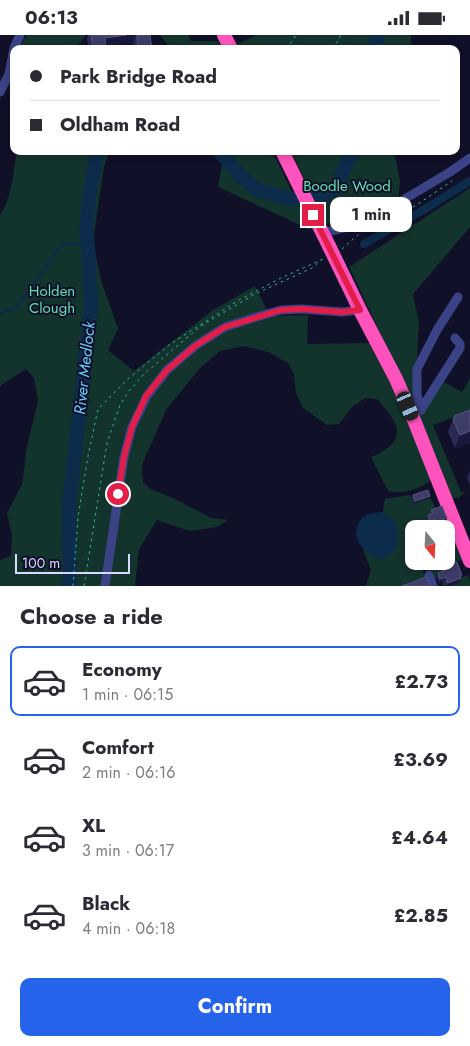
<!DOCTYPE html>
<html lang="en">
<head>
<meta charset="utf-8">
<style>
  body { margin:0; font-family:Jost,sans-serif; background:#f7f7f7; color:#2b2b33; height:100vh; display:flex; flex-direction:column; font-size:19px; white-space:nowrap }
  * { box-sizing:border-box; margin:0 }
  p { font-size:16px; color:#7c7c81 }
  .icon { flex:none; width:28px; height:28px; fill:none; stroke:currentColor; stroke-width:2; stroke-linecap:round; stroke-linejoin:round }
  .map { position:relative; height:551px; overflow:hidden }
  .sheet { display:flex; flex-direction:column; background:#fff; flex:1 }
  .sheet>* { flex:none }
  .top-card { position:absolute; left:10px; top:10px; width:450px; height:110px; border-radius:10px; box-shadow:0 2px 8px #0003; display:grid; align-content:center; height:110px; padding:0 20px; background:#fff }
  .needle { width:32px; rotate:162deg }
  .buttons { position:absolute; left:405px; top:485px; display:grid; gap:10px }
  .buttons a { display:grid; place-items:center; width:50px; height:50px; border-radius:10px; background:#fff; box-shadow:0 2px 8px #0003; font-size:25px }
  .scale { position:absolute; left:15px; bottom:12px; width:115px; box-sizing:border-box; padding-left:5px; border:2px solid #d8d9ff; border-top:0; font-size:14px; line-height:18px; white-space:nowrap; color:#d8d9ff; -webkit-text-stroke:4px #111029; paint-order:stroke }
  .end { position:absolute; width:22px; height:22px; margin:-11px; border:6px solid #e11d48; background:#fff; box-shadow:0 0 0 2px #fff }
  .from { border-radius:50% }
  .bubble { position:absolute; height:35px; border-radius:10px; background:#fff; box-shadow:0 2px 8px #0003; font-size:16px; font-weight:700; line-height:35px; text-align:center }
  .car { position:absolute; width:15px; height:30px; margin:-15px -8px; border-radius:6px; box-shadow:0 0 4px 1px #0007; background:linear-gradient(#222 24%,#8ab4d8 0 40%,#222 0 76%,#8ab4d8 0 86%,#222 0) }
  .top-card b { display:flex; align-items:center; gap:18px; height:48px; font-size:19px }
  .top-card b+b { border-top:1px solid #e1e1e2 }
  .top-card i { width:12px; height:12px; background:#2b2b33 }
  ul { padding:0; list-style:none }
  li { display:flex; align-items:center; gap:15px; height:70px; margin:0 10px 8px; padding:0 10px; border:2px solid transparent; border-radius:10px }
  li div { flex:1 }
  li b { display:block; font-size:19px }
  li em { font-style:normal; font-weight:700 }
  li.selected { border-color:#2563eb }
  li>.icon { width:45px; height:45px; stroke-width:1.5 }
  h2 { padding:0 20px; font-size:22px; line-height:60px }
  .button { display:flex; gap:10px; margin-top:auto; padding:10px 20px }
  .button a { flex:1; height:58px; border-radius:10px; background:#2563eb; color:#fff; font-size:20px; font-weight:700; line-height:58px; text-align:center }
  .status { display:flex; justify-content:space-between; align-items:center; height:35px; padding:0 25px; background:#fff; direction:ltr }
  .status svg { height:14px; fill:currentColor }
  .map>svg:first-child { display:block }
  .green { fill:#13332d }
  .water { fill:#0d2c4b }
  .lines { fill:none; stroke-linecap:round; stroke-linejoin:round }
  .stream { stroke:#0d2c4b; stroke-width:2.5 }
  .canal { stroke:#0d2c4b; stroke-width:8 }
  .river { stroke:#0d2c4b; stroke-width:14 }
  .path { stroke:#30baa0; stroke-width:1; stroke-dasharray:2.5 4; stroke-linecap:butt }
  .minor { stroke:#3b4387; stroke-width:9 }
  .highway { stroke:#fe53bc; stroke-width:14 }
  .highway-bridge { stroke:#fe53bc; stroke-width:14 }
  .wall { fill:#2c2956 }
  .shaded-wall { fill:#19173c }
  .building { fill:#3e3c68; stroke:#565580 }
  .route { stroke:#e11d48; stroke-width:6 }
  .labels { text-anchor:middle; stroke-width:4; stroke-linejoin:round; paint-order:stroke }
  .park-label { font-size:15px; fill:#63e0b0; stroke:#111029 }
  .water-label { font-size:16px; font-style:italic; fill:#66ccfe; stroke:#111029 }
</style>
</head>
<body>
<div class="status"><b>06:13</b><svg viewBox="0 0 49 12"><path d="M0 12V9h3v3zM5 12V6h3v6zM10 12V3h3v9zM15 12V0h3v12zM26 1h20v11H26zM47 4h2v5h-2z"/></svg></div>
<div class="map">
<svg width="470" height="551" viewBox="0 0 470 551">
  <rect width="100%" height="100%" fill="#111029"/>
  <path class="green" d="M27,0H86L75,14H18Z
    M160,0H188L191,6H218L222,14H171Z
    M256,0H411V8L410,14H240L237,9Z
    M17,116H110L104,132L93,206L101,245L118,294L108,315L134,336L213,275L255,251L270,281L308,280L307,309L369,308L402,371L432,445C417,455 405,459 388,456L371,422C408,407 401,389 377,364L365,363L352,372L339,389L327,390L303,373L296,358L294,339L288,328L268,317L244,311L220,316L199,334L166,375L142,430L143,447L150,454L173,463L211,483L228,485L217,492L190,496L157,485L139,514L135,551H0V525L11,521L12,500L7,478L22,449L27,411L38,366L34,343L26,334L0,351V179C12,165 13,135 17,116Z
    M208,116H272L311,195L218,152L222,129Z
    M291,116H394L400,146L398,164L365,183L347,190L325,189L310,155Z
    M470,153V192L413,259L419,288L415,359L411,363L349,232Z
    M470,343V376L433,390L461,457L465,456L459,463H453L420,382L444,347L462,357Z
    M411,460L414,469L429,463L432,465L437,477L426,485L428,490L433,489L435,492L440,490L441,494H414V526H425L420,529L429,551H413L411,546L408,548L409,551H363L366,550L371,535L365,520L363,514L375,522L394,487L383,477L384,468L385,464Z
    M450,491L462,525L453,528L446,551H443L441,541L433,544L430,535L431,533L428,526H442L444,531L452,528L446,517V494H443Z
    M468,540L470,547V551H450L459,548L460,543Z"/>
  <path class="water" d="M383,477C387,480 392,484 395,487C402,499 398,524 380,524C377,523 373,521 370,519C360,512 353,502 358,490C362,478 372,478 383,477Z"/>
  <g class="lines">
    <path class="stream" d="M0,278L17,272L62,209L88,210"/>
    <path class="canal" d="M364,209L425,174L470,146"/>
    <path class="river" d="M375,14L377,0
      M219,116L237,137L255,154L290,164L323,162L337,151L352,116
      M68,551L70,550L69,470L91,272L88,210L86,195L90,157L97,116"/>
    <path class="path" d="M287,14L296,0
      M333,14L341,0
      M372,192L415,171L452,146
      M342,214L360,198
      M73,551L78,482L88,421L98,374L128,344L169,310L239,265L281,243L323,224
      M84,551L107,408L120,370L129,356L144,339L201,291L255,259L312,233L319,227"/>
    <path class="minor" d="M0,57L9,39L14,13L20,0
      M322,198L357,190L388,174L450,137L470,123
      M421,375L417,360V334L437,295L458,262
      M420,376L460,313V309L455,303
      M429,540L433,551
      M105,551L124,422L132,392L147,361L167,335L195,311L225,292L256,282L281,275L302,274L342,277L360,275"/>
    <path class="highway" d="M224,0L231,14
      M282,116L329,211
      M345,244L360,275L396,344L414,385L470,526"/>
    <path class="highway-bridge" d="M329,211L345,244"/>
  </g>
  <path class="wall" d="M88,0H150L152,14H134L133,8L106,11V14H89L87,4Z
    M470,375V407L455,413L448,397L454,381Z
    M470,435V450L467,443Z
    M413,460L429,463L414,469L412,463Z
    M431,475L447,483L446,488L434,492L433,489L428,490L426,485L428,480L430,479Z
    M442,526H446L461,543L459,548L450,551H446L444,546L439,548L437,543L438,538L441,537L440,534L442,529H443Z"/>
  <path class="shaded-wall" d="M126,0H136L133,8L101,12L105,3Z
    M470,396V407L455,413L460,400Z
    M430,461L429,463L414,469L415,466Z
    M447,483L446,488L434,492L436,487Z
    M435,484L433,489L428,490L430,486Z
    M462,540L459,548L450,551H447L448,548Z
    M446,542L444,546L439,548L440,544Z"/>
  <path class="building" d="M91,0H126L105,3L106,14H93Z
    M137,0H150L152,14H138Z
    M470,375V396L460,400L453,384L455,383L454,381Z
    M428,455L430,461L415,466L413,460Z
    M442,471L447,483L436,487L435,484L430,486L428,480L433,478L431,475Z
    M446,508L448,513L450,512L455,527H457L462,540H460L461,543L448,548L446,542L440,544L438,538L444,536L442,529L446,528L445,526H446Z
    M426,542L430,551H402Z"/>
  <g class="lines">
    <path class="route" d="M118,459L124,422L132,392L146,361L167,335L195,311L225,292L281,275L302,274L342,277L360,275L313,180"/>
  </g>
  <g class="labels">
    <g class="park-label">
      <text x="347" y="156">Boodle Wood</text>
      <text x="52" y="261">Holden<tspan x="52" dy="17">Clough</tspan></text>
    </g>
    <g class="water-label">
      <text transform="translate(84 333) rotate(-84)" y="6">River Medlock</text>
    </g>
  </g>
</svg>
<div class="buttons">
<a><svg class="needle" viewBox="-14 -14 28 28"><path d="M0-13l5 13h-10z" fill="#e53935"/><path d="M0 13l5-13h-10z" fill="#7c7c81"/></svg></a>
</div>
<div class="scale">100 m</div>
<i class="end from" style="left:118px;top:459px"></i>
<i class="end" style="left:313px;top:180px"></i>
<div class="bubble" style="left:330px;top:162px;width:82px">1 min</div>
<i class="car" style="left:408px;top:371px;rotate:156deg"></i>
<div class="top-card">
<b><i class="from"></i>Park Bridge Road</b>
<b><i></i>Oldham Road</b>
</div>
</div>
<section class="sheet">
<h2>Choose a ride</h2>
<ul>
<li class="selected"><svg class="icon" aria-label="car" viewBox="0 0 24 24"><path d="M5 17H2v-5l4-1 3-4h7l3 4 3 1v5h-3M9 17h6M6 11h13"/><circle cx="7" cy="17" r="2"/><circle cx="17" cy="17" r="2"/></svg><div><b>Economy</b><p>1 min · 06:15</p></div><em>£2.73</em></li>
<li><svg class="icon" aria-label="car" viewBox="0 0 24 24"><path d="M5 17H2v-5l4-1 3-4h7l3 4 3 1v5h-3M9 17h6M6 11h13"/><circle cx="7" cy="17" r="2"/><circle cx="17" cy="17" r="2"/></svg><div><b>Comfort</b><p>2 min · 06:16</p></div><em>£3.69</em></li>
<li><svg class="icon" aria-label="car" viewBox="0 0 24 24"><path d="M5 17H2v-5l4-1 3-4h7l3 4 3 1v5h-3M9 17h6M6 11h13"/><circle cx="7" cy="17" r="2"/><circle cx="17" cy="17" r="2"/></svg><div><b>XL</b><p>3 min · 06:17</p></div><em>£4.64</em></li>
<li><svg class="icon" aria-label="car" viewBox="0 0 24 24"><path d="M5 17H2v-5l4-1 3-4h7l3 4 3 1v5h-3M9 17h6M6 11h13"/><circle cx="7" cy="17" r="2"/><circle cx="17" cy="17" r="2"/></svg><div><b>Black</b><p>4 min · 06:18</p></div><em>£2.85</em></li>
</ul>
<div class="button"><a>Confirm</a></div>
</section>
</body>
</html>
